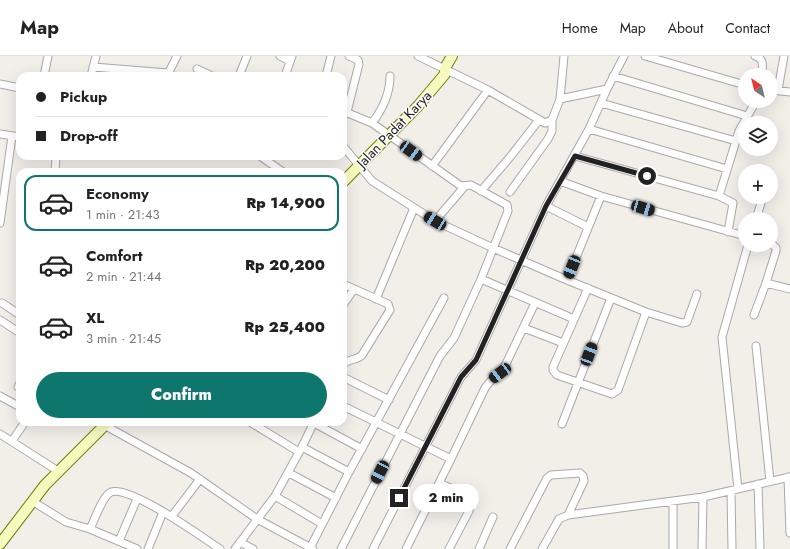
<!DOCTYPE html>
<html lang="en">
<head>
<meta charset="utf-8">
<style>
  body { margin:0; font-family:Jost,sans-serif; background:#f2f2f2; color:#222; height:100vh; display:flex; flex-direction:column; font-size:15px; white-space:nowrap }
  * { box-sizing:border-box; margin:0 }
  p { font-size:13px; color:#767676 }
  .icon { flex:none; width:22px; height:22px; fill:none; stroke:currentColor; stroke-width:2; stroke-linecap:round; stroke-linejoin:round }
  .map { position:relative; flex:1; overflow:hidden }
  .sheet { position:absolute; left:16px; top:112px; width:331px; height:258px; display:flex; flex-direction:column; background:#fff; border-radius:12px; box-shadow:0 4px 16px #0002 }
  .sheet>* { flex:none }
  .top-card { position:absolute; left:16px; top:16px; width:331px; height:88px; border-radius:12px; box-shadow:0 4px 16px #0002; display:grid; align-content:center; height:88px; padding:0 20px; background:#fff }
  .needle { width:26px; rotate:325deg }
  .tools { position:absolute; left:738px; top:12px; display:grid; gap:8px }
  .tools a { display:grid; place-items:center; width:40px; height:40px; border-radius:50%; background:#fff; box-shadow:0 4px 16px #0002; font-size:20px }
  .end { position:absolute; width:18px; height:18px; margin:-9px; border:5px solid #222; background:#fff; box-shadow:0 0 0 2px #fff }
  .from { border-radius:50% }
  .bubble { position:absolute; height:28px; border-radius:14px; background:#fff; box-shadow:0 4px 16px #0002; font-size:13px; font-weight:800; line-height:28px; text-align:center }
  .car { position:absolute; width:12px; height:24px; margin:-12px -6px; border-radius:5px; box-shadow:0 0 3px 1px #0007; background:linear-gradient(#222 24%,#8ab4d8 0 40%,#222 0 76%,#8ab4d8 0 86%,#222 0) }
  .top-card b { display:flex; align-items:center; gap:14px; height:38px; font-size:15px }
  .top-card b+b { border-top:1px solid #e0e0e0 }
  .top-card i { width:10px; height:10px; background:#222 }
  ul { padding:7px 0 0; list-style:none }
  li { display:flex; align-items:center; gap:12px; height:56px; margin:0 8px 6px; padding:0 12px; border:2px solid transparent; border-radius:12px }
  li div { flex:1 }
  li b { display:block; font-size:15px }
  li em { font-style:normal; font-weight:800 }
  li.selected { border-color:#0f766e }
  li>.icon { width:36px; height:36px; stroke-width:1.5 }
  .button { display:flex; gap:8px; margin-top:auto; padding:8px 20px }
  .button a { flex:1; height:46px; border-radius:24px; background:#0f766e; color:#fff; font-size:16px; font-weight:800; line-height:46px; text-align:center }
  header { display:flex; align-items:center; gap:24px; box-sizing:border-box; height:56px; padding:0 20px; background:#fff; border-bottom:1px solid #e0e0e0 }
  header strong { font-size:19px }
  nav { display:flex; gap:22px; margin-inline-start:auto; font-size:14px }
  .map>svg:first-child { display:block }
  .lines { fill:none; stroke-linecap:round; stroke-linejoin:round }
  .street-casing { stroke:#a9a9a9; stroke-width:9 }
  .secondary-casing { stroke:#707d05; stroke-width:12 }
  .street { stroke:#fff; stroke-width:7 }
  .secondary { stroke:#f7fabf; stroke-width:10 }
  .route { stroke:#222; stroke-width:5 }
  .labels { text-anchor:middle; stroke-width:3; stroke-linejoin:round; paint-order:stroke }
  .street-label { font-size:14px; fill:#222; stroke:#fff }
</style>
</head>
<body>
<header>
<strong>Map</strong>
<nav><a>Home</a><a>Map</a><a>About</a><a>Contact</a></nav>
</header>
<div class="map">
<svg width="790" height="493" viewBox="0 0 790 493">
  <rect width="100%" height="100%" fill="#f2efe9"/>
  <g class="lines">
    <g class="street-casing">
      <path id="street" d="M280,0L290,5
        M418,0L488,34L545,67L552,64L560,43L564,0
        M645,0L745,29
        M755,0C765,3 762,10 762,19
        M93,11L168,17
        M197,13L212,20
        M44,20L48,0
        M91,20L96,0
        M167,20L177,0
        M239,20L247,0
        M285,20L292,0
        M326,20L331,0
        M613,20L747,60
        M0,28L20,32
        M771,34L790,36
        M778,34L784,0
        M560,43L607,33
        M601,47L736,85
        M347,56L359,8L358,4L349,0
        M372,67C382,54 390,37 390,20
        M589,73L727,113
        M0,78L20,81
        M343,90L372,125L435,165L493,192L567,224L646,256L682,267L687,266L688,263L697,238
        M260,100L283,116
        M575,100L719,140
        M432,110L488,34
        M55,116L56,100
        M560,125L601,140L745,180
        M481,135L510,101L539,64
        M510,136L548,83L552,75V64
        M546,150L588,171
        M756,163L761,147
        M435,165L464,131
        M0,167L12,80
        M728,176L733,147L719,140L739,75L756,45
        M481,223L574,263
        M567,224L601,140
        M766,227L790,233
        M343,228L388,248L390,254L362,299C357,305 348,302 343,309
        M588,232L553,311V314L557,319L609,337L612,338L618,334L646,256
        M376,243L414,152
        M2,247L20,259
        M343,249L354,233
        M754,259L766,227L776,195V192L771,187
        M0,264L20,277
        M524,272L563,287
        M756,290L770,425
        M343,321L389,344
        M18,331L20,327
        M0,340L20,351
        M343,350L451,403
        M250,366L299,396
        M314,367L362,393
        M562,368L611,242
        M104,369L191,417L257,463L313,493
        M0,378L58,415
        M12,385L25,366
        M302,391L349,416
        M289,417L336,442
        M788,421L790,477
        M439,427C453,434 471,436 469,455L449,493
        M758,428L760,493
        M738,433L722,281L748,189
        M731,435L732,493
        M275,440L322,468
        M32,445L66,466L90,473L137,493
        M673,446V493
        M172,460L200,423
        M90,473C94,465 103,439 111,436C130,429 202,481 220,493
        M119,485L137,443
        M240,486L253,493
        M310,492L349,416L444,242
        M148,493L163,456
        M235,493L275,440L302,391L314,366
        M341,493L440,300L454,282L481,223L508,155L507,149L471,129L461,130L372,67L343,55
        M373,493L461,321L476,304L546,150L589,73L607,33L624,0
        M406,493L451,403L485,332C490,324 498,319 504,312L535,247
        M479,493L493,461
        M510,493L547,422L551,419L580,417L583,420L584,425L568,459
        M542,493L559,463L568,459L703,441L790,421
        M702,493L703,441"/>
    </g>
    <g class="secondary-casing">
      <path id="secondary" d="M343,126L418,50L445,18V12L452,0
        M0,488L45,429L108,366"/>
    </g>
    <use href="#street" class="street"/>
    <use href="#secondary" class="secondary"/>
  </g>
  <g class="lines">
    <path class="route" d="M399,442L461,321L476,304L546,150L575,100L647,120"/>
  </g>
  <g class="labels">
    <g class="street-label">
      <text transform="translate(394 73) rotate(-46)" y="5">Jalan Padat Karya</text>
    </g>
  </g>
</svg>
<div class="tools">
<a><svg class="needle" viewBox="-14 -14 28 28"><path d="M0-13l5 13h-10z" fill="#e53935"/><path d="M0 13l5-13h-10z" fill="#767676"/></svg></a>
<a><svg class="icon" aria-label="layers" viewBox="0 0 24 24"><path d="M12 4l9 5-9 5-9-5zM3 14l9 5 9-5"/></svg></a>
<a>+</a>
<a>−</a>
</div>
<i class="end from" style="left:647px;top:120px"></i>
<i class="end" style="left:399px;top:442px"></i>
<div class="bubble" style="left:413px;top:428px;width:66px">2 min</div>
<i class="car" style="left:411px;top:95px;rotate:126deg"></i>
<i class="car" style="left:643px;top:152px;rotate:106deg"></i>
<i class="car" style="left:435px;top:165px;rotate:301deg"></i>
<i class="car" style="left:572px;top:211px;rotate:202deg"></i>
<i class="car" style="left:589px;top:298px;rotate:21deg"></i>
<i class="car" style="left:500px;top:317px;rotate:233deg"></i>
<i class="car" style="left:380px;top:416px;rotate:207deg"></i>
<div class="top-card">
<b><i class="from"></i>Pickup</b>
<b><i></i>Drop-off</b>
</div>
<section class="sheet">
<ul>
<li class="selected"><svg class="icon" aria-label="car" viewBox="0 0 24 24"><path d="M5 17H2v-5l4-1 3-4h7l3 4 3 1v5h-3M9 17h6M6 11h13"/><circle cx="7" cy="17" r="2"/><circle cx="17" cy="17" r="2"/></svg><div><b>Economy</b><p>1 min · 21:43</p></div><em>Rp 14,900</em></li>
<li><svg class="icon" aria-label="car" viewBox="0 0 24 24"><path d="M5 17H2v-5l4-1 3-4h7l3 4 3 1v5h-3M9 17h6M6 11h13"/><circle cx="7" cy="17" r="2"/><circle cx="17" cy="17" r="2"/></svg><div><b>Comfort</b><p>2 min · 21:44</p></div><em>Rp 20,200</em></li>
<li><svg class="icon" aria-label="car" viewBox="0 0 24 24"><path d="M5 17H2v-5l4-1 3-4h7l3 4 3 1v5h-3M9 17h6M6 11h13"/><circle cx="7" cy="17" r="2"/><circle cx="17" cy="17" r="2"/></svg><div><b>XL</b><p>3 min · 21:45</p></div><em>Rp 25,400</em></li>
</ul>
<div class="button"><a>Confirm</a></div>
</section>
</div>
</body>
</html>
